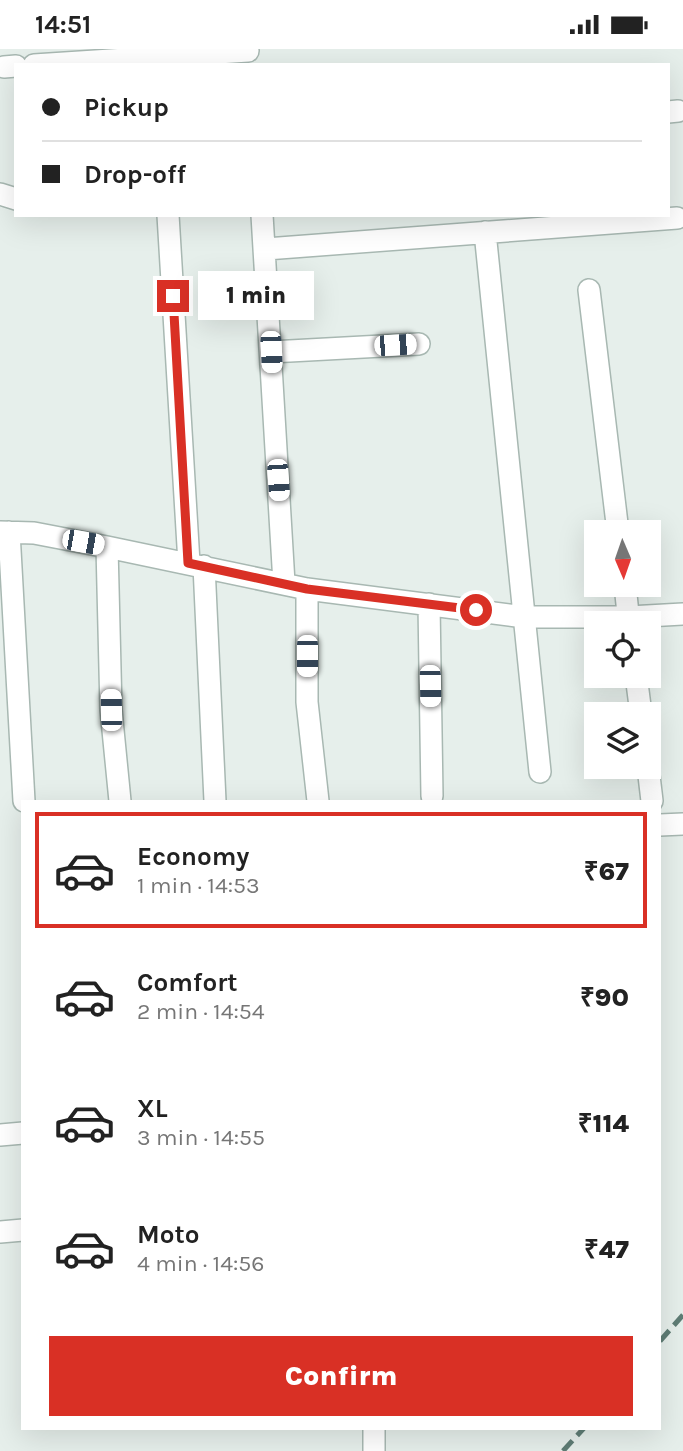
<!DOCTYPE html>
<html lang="en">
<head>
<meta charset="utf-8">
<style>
  body { margin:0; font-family:Karla,sans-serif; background:#f2f2f2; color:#222; height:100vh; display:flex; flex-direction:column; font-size:26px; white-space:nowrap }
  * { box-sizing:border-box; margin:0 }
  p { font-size:23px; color:#767676 }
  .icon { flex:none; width:38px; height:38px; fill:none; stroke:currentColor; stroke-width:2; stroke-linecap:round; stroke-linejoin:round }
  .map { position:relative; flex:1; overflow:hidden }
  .details { position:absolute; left:21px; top:751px; width:640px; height:630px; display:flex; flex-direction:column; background:#fff; border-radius:0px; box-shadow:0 7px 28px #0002 }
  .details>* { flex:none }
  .guide { position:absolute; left:14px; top:14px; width:656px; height:154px; border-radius:0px; box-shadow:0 7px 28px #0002; display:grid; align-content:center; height:154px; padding:0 28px; background:#fff }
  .needle { width:46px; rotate:178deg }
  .buttons { position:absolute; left:584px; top:471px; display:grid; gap:14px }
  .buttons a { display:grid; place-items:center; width:77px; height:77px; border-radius:0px; background:#fff; box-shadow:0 7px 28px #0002; font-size:35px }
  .end { position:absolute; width:32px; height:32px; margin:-16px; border:9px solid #d93025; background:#fff; box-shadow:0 0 0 4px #fff }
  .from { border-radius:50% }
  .bubble { position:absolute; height:49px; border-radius:0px; background:#fff; box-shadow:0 7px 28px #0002; font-size:23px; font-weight:800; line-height:49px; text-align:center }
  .car { position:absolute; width:21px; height:42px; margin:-21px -10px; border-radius:9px; box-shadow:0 0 5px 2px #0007; background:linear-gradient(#fff 24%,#345 0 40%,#fff 0 76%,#345 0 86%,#fff 0) }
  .guide b { display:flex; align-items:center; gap:24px; height:66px; font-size:26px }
  .guide b+b { border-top:2px solid #e0e0e0 }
  .guide i { width:18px; height:18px; background:#222 }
  ul { padding:12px 0 0; list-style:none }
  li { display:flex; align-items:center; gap:21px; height:116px; margin:0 14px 10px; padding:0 14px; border:4px solid transparent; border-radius:0px }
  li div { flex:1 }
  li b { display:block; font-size:26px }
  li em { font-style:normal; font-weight:800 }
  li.on { border-color:#d93025 }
  li>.icon { width:63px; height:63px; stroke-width:1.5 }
  .button { display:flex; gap:14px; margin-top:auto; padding:14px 28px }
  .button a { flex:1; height:80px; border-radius:0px; background:#d93025; color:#fff; font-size:28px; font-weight:800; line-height:80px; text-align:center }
  .status { display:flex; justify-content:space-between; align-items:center; height:49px; padding:0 35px; background:#fff; direction:ltr }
  .status svg { height:19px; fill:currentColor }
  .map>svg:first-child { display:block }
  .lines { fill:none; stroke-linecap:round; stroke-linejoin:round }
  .minor-casing { stroke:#a8b8b2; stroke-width:24 }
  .minor { stroke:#fff; stroke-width:21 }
  .rail { stroke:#5f7d75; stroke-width:5; stroke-dasharray:14 7; stroke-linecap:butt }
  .route { stroke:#d93025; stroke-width:9 }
</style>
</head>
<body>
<div class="status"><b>14:51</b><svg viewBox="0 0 49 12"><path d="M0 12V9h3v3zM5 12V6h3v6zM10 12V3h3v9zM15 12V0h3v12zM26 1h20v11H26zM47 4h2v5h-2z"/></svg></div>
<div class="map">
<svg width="683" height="1402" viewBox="0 0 683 1402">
  <rect width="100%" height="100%" fill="#e6efeb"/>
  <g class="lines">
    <g class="minor-casing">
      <path id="minor" d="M34,16L248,2
        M4,18L16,17
        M668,63L678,62
        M0,145L16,150
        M168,166L189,514
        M262,166L284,534
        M485,183L540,723
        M266,200L677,169
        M589,241L618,483
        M271,303L419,295
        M0,483L34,484L107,498L307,540L524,568H629L683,565
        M9,483L24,752
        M107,498L111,661L120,752
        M204,517L215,752
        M625,536L629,574
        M307,540V653L318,752
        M429,555L432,747
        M636,626L641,665
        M648,718L652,752
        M660,776L683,775
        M0,1086L23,1084
        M0,1183L23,1181
        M374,1379V1402"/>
    </g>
    <use href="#minor" class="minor"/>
    <path class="rail" d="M660,1292L683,1266
      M563,1402L584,1379"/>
  </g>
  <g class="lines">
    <path class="route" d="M173,247L188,514L307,540L476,561"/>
  </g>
</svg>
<div class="buttons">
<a><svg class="needle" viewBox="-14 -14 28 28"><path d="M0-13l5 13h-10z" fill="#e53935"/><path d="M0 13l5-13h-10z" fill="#767676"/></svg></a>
<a><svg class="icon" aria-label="locate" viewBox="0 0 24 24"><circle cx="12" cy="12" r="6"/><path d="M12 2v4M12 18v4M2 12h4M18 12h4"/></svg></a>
<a><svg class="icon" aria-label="layers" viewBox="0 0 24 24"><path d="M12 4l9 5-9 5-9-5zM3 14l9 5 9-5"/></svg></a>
</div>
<i class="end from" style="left:476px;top:561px"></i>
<i class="end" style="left:173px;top:247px"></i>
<div class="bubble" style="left:198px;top:222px;width:116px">1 min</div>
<i class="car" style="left:395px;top:296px;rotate:87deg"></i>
<i class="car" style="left:271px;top:303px;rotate:177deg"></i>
<i class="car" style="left:278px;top:431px;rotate:176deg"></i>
<i class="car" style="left:83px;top:493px;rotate:100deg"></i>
<i class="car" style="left:307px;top:607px;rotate:180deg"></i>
<i class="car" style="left:430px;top:637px;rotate:179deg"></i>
<i class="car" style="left:111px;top:661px;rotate:359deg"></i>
<div class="guide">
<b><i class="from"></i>Pickup</b>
<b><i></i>Drop-off</b>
</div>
<section class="details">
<ul>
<li class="on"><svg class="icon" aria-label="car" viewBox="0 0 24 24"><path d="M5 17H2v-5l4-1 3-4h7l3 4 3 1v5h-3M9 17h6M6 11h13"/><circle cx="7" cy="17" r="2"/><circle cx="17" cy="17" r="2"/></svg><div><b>Economy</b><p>1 min · 14:53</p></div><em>₹67</em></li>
<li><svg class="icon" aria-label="car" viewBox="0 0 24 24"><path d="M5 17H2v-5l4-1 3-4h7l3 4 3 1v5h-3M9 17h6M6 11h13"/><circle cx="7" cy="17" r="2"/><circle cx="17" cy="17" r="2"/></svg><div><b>Comfort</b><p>2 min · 14:54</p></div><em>₹90</em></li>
<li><svg class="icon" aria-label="car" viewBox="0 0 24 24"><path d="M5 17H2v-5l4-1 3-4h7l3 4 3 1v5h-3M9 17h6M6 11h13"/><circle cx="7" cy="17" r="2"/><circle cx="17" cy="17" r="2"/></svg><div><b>XL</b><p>3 min · 14:55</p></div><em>₹114</em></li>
<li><svg class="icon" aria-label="car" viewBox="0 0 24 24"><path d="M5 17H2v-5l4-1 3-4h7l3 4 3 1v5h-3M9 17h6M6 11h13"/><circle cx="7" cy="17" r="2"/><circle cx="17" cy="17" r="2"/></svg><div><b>Moto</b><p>4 min · 14:56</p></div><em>₹47</em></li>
</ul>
<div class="button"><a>Confirm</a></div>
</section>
</div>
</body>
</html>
